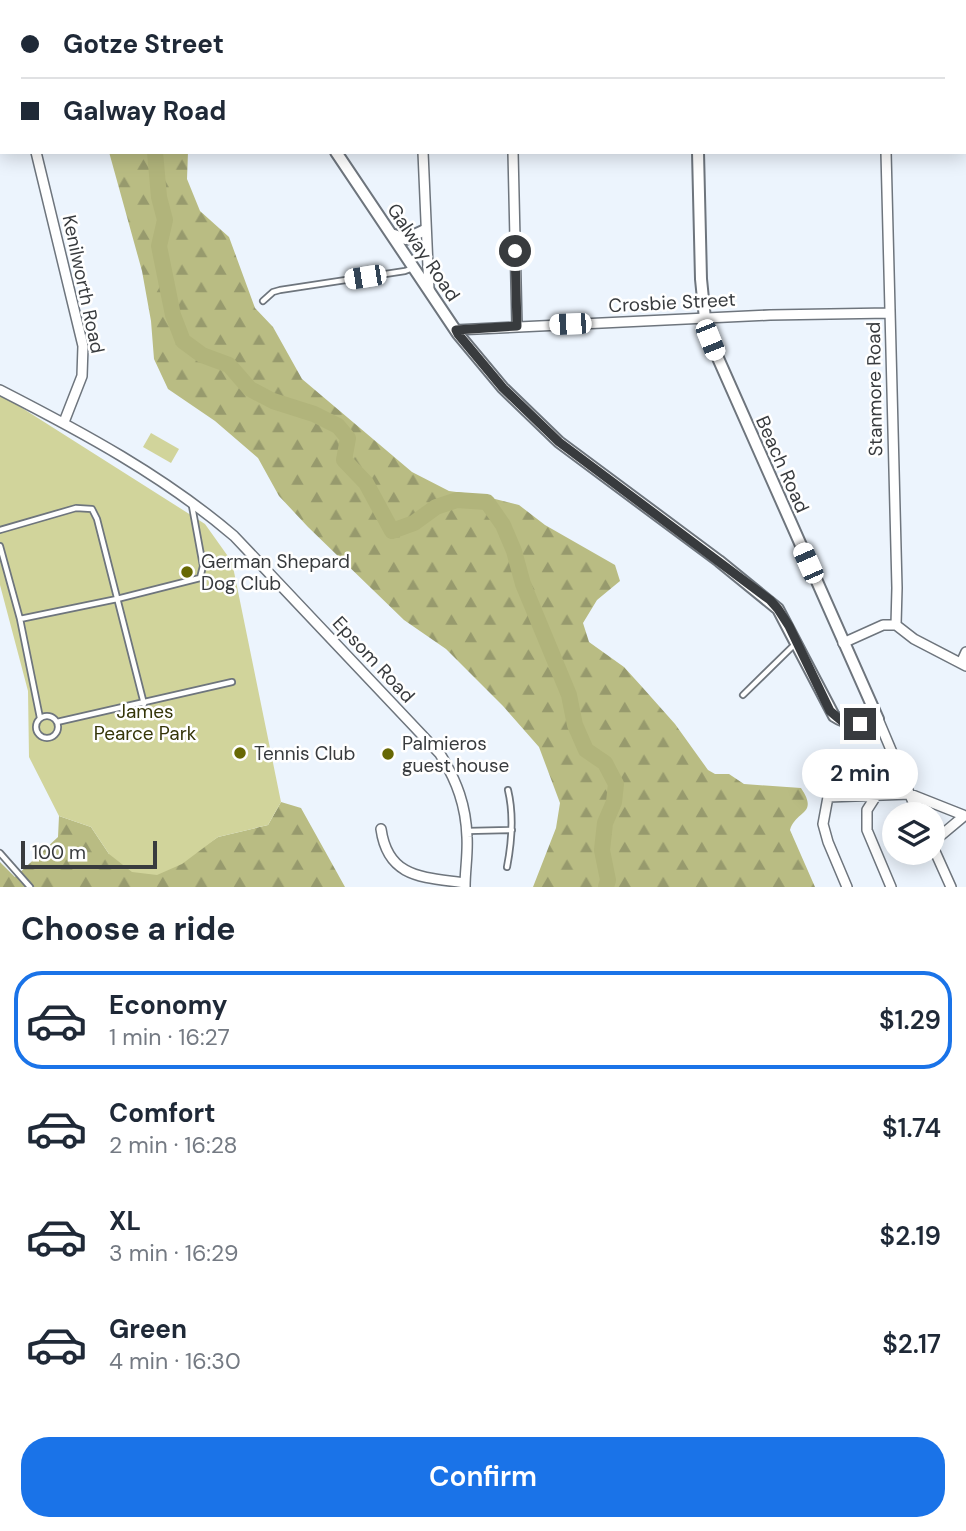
<!DOCTYPE html>
<html lang="en">
<head>
<meta charset="utf-8">
<style>
  body { margin:0; font-family:"DM Sans",sans-serif; background:#f2f2f3; color:#1f2937; height:100vh; display:flex; flex-direction:column; font-size:26px; white-space:nowrap }
  * { box-sizing:border-box; margin:0 }
  p { font-size:23px; color:#747a83 }
  .icon { flex:none; width:38px; height:38px; fill:none; stroke:currentColor; stroke-width:2; stroke-linecap:round; stroke-linejoin:round }
  .map { position:relative; height:887px; overflow:hidden }
  .panel { display:flex; flex-direction:column; background:#fff; flex:1 }
  .panel>* { flex:none }
  .banner { position:absolute; left:0px; top:0px; width:966px; height:154px; box-shadow:0 4px 18px #0003; display:grid; align-content:center; height:154px; padding:0 21px; background:#fff }
  .controls { position:absolute; left:882px; top:802px; display:grid; gap:14px }
  .controls a { display:grid; place-items:center; width:63px; height:63px; border-radius:50%; background:#fff; box-shadow:0 4px 18px #0003; font-size:35px }
  .scale { position:absolute; left:21px; bottom:18px; width:136px; box-sizing:border-box; padding-left:7px; border:4px solid #383b3e; border-top:0; font-size:19px; line-height:24px; white-space:nowrap; color:#383b3e; -webkit-text-stroke:5px #fff; paint-order:stroke }
  .end { position:absolute; width:32px; height:32px; margin:-16px; border:9px solid #383b3e; background:#fff; box-shadow:0 0 0 4px #fff }
  .from { border-radius:50% }
  .bubble { position:absolute; height:49px; border-radius:24px; background:#fff; box-shadow:0 4px 18px #0003; font-size:23px; font-weight:600; line-height:49px; text-align:center }
  .car { position:absolute; width:21px; height:42px; margin:-21px -10px; border-radius:9px; box-shadow:0 0 5px 2px #0007; background:linear-gradient(#fff 24%,#345 0 40%,#fff 0 76%,#345 0 86%,#fff 0) }
  .banner b { display:flex; align-items:center; gap:24px; height:66px; font-size:26px }
  .banner b+b { border-top:2px solid #e0e1e3 }
  .banner i { width:18px; height:18px; background:#1f2937 }
  ul { padding:0; list-style:none }
  li { display:flex; align-items:center; gap:21px; height:98px; margin:0 14px 10px; padding:0 7px; border:4px solid transparent; border-radius:28px }
  li div { flex:1 }
  li b { display:block; font-size:26px }
  li em { font-style:normal; font-weight:600 }
  li.selected { border-color:#1a73e8 }
  li>.icon { width:63px; height:63px; stroke-width:1.5 }
  h2 { padding:0 21px; font-size:32px; line-height:84px }
  .button { display:flex; gap:14px; margin-top:auto; padding:14px 21px }
  .button a { flex:1; height:80px; border-radius:28px; background:#1a73e8; color:#fff; font-size:28px; font-weight:600; line-height:80px; text-align:center }
  .map>svg:first-child { display:block }
  .forest { fill:url(#forest-firs) }
  .park { fill:#d1d49b }
  .lines { fill:none; stroke-linecap:round; stroke-linejoin:round }
  .river { stroke:#b1b47b; stroke-width:16 }
  .service-casing { stroke:#6e757d; stroke-width:8 }
  .minor-casing { stroke:#6e757d; stroke-width:12 }
  .tertiary-casing { stroke:#6e757d; stroke-width:14 }
  .service { stroke:#fff; stroke-width:4.5 }
  .minor { stroke:#fff; stroke-width:9 }
  .tertiary { stroke:#fff; stroke-width:10 }
  .route { stroke:#383b3e; stroke-width:9 }
  .poi-dot { fill:#676804; stroke:#fff; stroke-width:2.5 }
  .labels { text-anchor:middle; stroke-width:5; stroke-linejoin:round; paint-order:stroke }
  .street-label { font-size:19px; fill:#383b3e; stroke:#fff }
  .poi-label { font-size:19px; fill:#383b3e; stroke:#fff; text-anchor:start }
  .park-label { font-size:19px; fill:#353608; stroke:#fff }
</style>
</head>
<body>
<div class="map">
<svg width="966" height="887" viewBox="0 0 966 887">
  <defs>
    <pattern id="forest-firs" width="22" height="20" patternUnits="userSpaceOnUse" patternTransform="scale(1.75)"><rect width="22" height="20" fill="#b9bc83"/><path d="M5 1l3.5 6h-7zM16 11l3.5 6h-7z" fill="#979a6d"/></pattern>
  </defs>
  <rect width="100%" height="100%" fill="#ecf4fd"/>
  <path class="forest" d="M109,152H188L187,179L200,211L229,237L255,308L273,327L302,379L412,472L449,491L479,495L519,505L545,525L615,565L620,581L597,600L583,623L589,642L624,667L643,688L675,724L708,770L715,774H729L744,784L801,788C819,815 796,810 790,830L815,887H533L556,828L560,803L539,747L503,706L446,649L404,620L308,527L279,496L258,458L215,421L168,389L154,359L151,321L142,271Z
    M281,802L301,808L345,887H0V862L15,877L58,837L59,816L91,827L109,854L200,849L218,837L268,825Z"/>
  <path class="park" d="M0,394L205,524L232,562L281,802L268,825L218,837L182,864L157,875L132,872L109,854L91,827L59,816L29,757L28,691L0,585Z
    M151,433L179,449L171,463L143,447Z"/>
  <g class="lines">
    <path class="river" d="M87,2L88,0
      M155,152L159,197L165,220L159,246L173,315L183,341L202,355L229,365L250,389L273,401L314,414L338,426L348,438L344,460L366,483L392,531L414,523L436,507L457,500L487,502L503,525L514,551L523,584L569,695L575,725L586,750L605,763L616,784L614,802L605,823L602,850L608,880L606,887"/>
    <g class="service-casing">
      <path id="service" d="M913,2L958,0
        M263,301L273,292L280,290L405,271L413,268
        M0,530L76,508L92,509L97,519L144,704
        M0,546L20,619L40,718
        M20,619L117,599L200,578L203,566L192,506
        M743,695L794,645
        M36 727a11 11 0 1 1 22 0a11 11 0 1 1-22 0Z
        M57,722L232,682
        M467,831L512,830
        M0,853L30,887
        M507,867C512,841 514,815 508,790"/>
    </g>
    <g class="minor-casing">
      <path id="minor" d="M287,0V2
        M419,0V2
        M556,0V2
        M883,0V2
        M0,4L2,11
        M964,134H966
        M36,152L83,346L82,376L64,422
        M423,152L429,290
        M513,152L517,326
        M886,152L897,588L896,625
        M455,330L770,315L890,313
        M0,390C82,432 164,476 234,536L440,754C457,781 466,806 467,837C468,854 465,870 465,887
        M843,643L883,625H896L914,639L966,666
        M961,663L966,652
        M878,719L918,814
        M876,796L867,810V830L891,887
        M381,829C388,879 424,877 465,883
        M933,842L964,816
        M933,847L951,887
        M847,887L828,842L823,824L828,797L910,794L963,815"/>
    </g>
    <g class="tertiary-casing">
      <path id="tertiary" d="M184,0L186,2
        M696,0V2
        M336,152L458,334L503,388L559,442L719,561L778,609L834,716C849,726 861,724 878,719L710,340L705,319L701,279L698,152
        M391,234L406,239L425,230"/>
    </g>
    <use href="#service" class="service"/>
    <use href="#minor" class="minor"/>
    <use href="#tertiary" class="tertiary"/>
  </g>
  <g class="lines">
    <path class="route" d="M515,251L517,326L456,330L458,334L503,388L559,442L770,600L778,609L789,626L830,711L843,722L860,724"/>
  </g>
  <g class="poi-dot">
    <circle cx="187" cy="572" r="7"/>
    <circle cx="240" cy="753" r="7"/>
    <circle cx="388" cy="754" r="7"/>
  </g>
  <g class="labels">
    <g class="street-label">
      <text transform="translate(424 252) rotate(56)" y="7">Galway Road</text>
      <text transform="translate(84 284) rotate(78)" y="7">Kenilworth Road</text>
      <text transform="translate(672 302) rotate(-3)" y="7">Crosbie Street</text>
      <text transform="translate(874 389) rotate(-91)" y="7">Stanmore Road</text>
      <text transform="translate(783 464) rotate(66)" y="7">Beach Road</text>
      <text transform="translate(374 659) rotate(47)" y="7">Epsom Road</text>
    </g>
    <g class="poi-label">
      <text x="201" y="568">German Shepard<tspan x="201" dy="22">Dog Club</tspan></text>
      <text x="402" y="750">Palmieros<tspan x="402" dy="22">guest house</tspan></text>
      <text x="254" y="760">Tennis Club</text>
    </g>
    <g class="park-label">
      <text x="145" y="718">James<tspan x="145" dy="22">Pearce Park</tspan></text>
    </g>
  </g>
</svg>
<div class="controls">
<a><svg class="icon" aria-label="layers" viewBox="0 0 24 24"><path d="M12 4l9 5-9 5-9-5zM3 14l9 5 9-5"/></svg></a>
</div>
<div class="scale">100 m</div>
<i class="end from" style="left:515px;top:251px"></i>
<i class="end" style="left:860px;top:724px"></i>
<div class="bubble" style="left:802px;top:749px;width:116px">2 min</div>
<i class="car" style="left:365px;top:277px;rotate:261deg"></i>
<i class="car" style="left:570px;top:324px;rotate:268deg"></i>
<i class="car" style="left:710px;top:340px;rotate:158deg"></i>
<i class="car" style="left:808px;top:563px;rotate:336deg"></i>
<div class="banner">
<b><i class="from"></i>Gotze Street</b>
<b><i></i>Galway Road</b>
</div>
</div>
<section class="panel">
<h2>Choose a ride</h2>
<ul>
<li class="selected"><svg class="icon" aria-label="car" viewBox="0 0 24 24"><path d="M5 17H2v-5l4-1 3-4h7l3 4 3 1v5h-3M9 17h6M6 11h13"/><circle cx="7" cy="17" r="2"/><circle cx="17" cy="17" r="2"/></svg><div><b>Economy</b><p>1 min · 16:27</p></div><em>$1.29</em></li>
<li><svg class="icon" aria-label="car" viewBox="0 0 24 24"><path d="M5 17H2v-5l4-1 3-4h7l3 4 3 1v5h-3M9 17h6M6 11h13"/><circle cx="7" cy="17" r="2"/><circle cx="17" cy="17" r="2"/></svg><div><b>Comfort</b><p>2 min · 16:28</p></div><em>$1.74</em></li>
<li><svg class="icon" aria-label="car" viewBox="0 0 24 24"><path d="M5 17H2v-5l4-1 3-4h7l3 4 3 1v5h-3M9 17h6M6 11h13"/><circle cx="7" cy="17" r="2"/><circle cx="17" cy="17" r="2"/></svg><div><b>XL</b><p>3 min · 16:29</p></div><em>$2.19</em></li>
<li><svg class="icon" aria-label="car" viewBox="0 0 24 24"><path d="M5 17H2v-5l4-1 3-4h7l3 4 3 1v5h-3M9 17h6M6 11h13"/><circle cx="7" cy="17" r="2"/><circle cx="17" cy="17" r="2"/></svg><div><b>Green</b><p>4 min · 16:30</p></div><em>$2.17</em></li>
</ul>
<div class="button"><a>Confirm</a></div>
</section>
</body>
</html>
